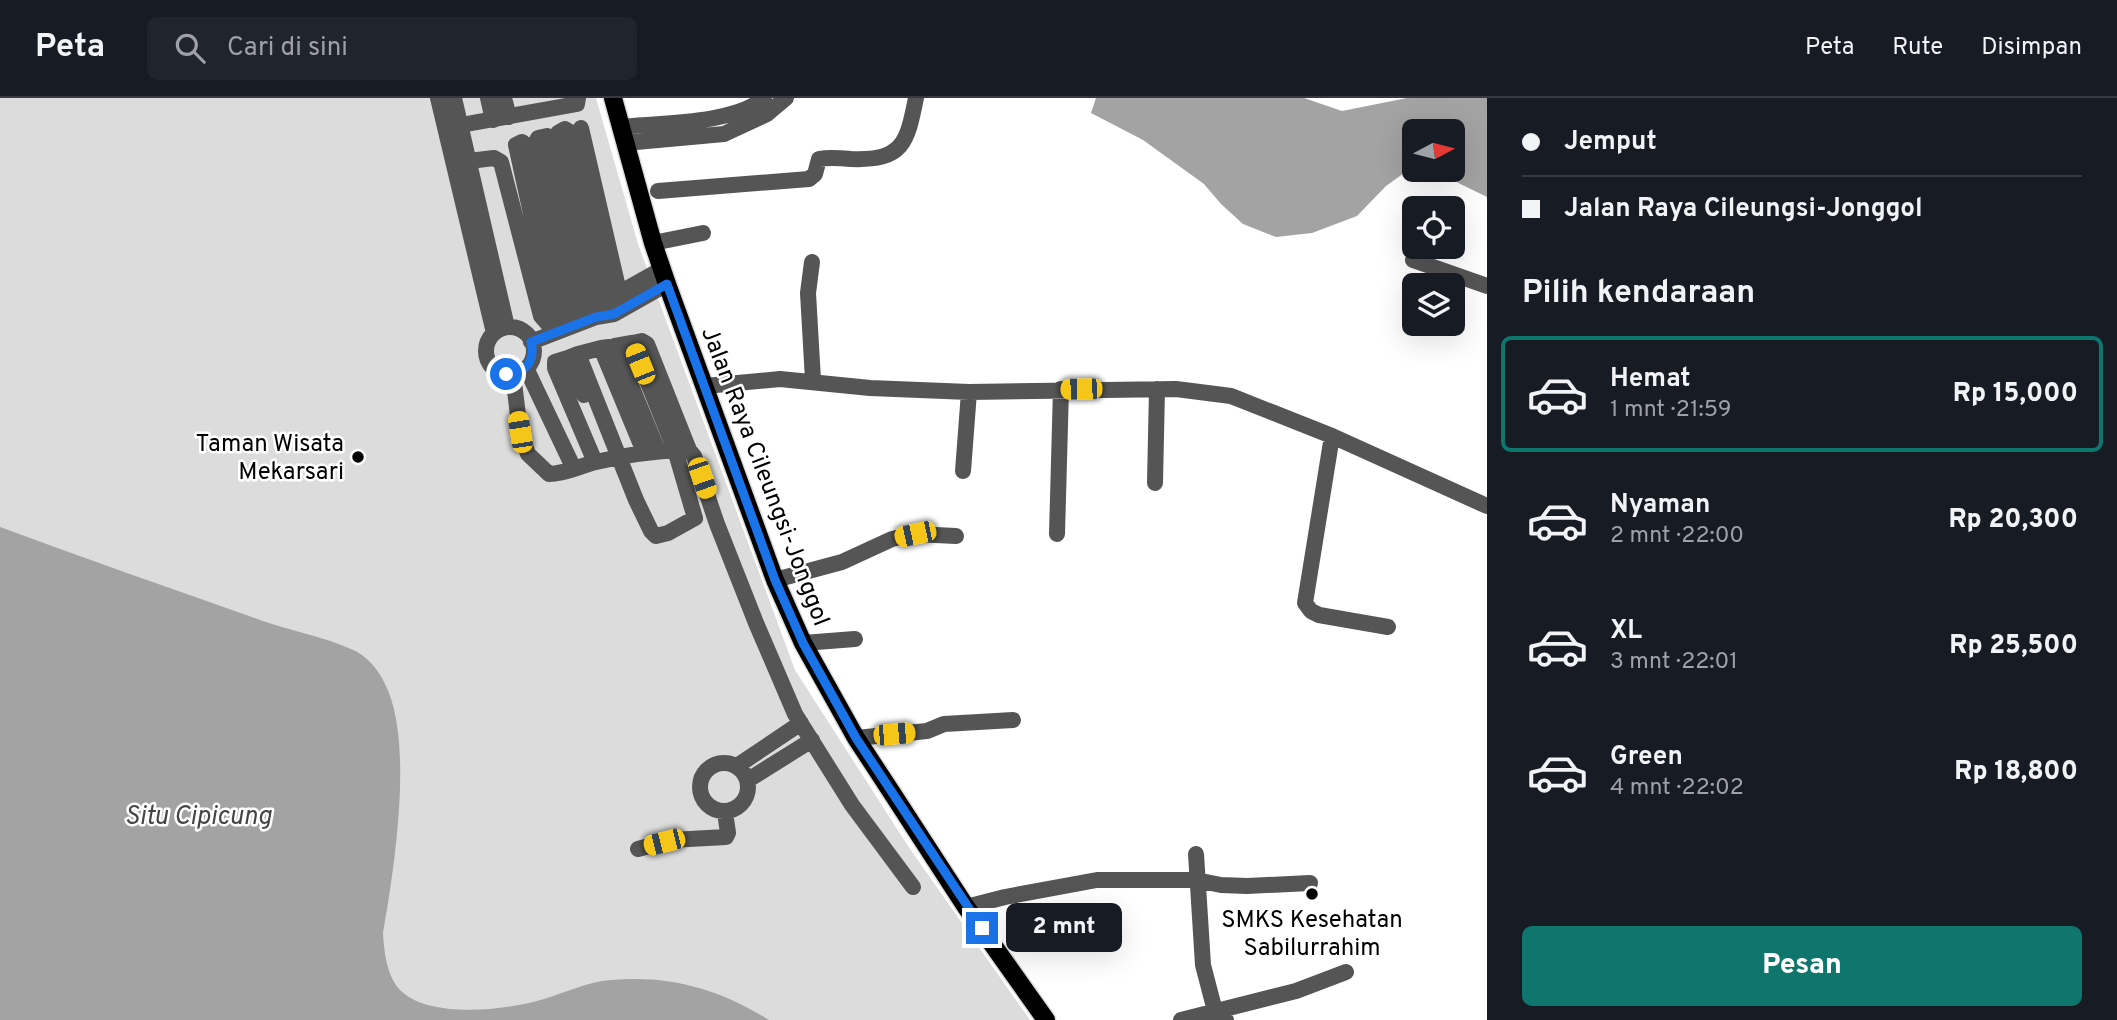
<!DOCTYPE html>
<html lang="id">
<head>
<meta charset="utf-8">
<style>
  body { margin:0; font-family:Overpass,sans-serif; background:#20242c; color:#f1f3f6; height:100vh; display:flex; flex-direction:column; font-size:26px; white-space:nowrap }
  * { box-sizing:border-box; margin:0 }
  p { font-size:23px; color:#9ea1a6 }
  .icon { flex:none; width:38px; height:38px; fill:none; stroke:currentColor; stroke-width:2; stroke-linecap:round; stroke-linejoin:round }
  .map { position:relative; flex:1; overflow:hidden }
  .drawer { display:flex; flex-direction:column; background:#171b24; width:630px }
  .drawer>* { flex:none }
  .guide { display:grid; align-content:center; height:154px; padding:0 35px; background:#171b24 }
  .needle { width:46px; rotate:83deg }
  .controls { position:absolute; left:1402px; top:21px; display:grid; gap:14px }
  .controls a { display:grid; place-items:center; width:63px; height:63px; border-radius:10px; background:#171b24; box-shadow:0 7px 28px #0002; font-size:35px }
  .end { position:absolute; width:32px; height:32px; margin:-16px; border:9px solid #1a73e8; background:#fff; box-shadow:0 0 0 4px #fff }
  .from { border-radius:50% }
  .bubble { position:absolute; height:49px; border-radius:10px; background:#171b24; box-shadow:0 7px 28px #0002; font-size:23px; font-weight:800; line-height:49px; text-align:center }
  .car { position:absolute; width:21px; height:42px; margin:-21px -10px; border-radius:9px; box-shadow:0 0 5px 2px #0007; background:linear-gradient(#f5c518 24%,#345 0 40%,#f5c518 0 76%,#345 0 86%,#f5c518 0) }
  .guide b { display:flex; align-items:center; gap:24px; height:66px; font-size:26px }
  .guide b+b { border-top:2px solid #363941 }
  .guide i { width:18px; height:18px; background:#f1f3f6 }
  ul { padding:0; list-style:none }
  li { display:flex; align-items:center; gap:21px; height:116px; margin:0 14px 10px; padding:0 21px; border:4px solid transparent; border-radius:10px }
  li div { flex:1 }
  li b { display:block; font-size:26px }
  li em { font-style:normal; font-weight:800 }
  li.current { border-color:#0f766e }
  li>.icon { width:63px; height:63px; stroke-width:1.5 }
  h2 { padding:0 35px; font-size:32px; line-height:84px }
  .cta { display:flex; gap:14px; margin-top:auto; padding:14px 35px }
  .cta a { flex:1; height:80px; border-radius:10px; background:#0f766e; color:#fff; font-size:28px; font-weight:800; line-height:80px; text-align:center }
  header { display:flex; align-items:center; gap:42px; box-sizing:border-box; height:98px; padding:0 35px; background:#171b24; border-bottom:2px solid #363941 }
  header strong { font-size:33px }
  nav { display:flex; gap:38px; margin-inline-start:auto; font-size:24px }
  .search { width:490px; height:63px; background:#20242c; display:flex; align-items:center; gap:18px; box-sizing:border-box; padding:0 24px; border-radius:10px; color:#9ea1a6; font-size:26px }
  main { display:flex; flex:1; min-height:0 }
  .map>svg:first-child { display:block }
  .green { fill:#dcdcdc }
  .water { fill:#a3a3a3 }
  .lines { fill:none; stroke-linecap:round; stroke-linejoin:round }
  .major-casing { stroke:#dbdbdb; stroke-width:21 }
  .minor { stroke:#555; stroke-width:16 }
  .major { stroke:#000; stroke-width:18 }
  .route { stroke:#1a73e8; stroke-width:9 }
  .poi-dot { fill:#000; stroke:#fff; stroke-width:2.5 }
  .labels { text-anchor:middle; stroke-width:5; stroke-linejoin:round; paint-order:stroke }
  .poi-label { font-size:24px; fill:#000; stroke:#fff; text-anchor:end }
  .street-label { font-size:24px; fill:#000; stroke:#fff }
  .water-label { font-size:26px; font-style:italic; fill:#444; stroke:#fff }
</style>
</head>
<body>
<header>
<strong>Peta</strong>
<div class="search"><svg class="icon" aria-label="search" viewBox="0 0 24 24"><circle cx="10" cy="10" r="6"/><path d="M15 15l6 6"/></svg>Cari di sini</div>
<nav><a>Peta</a><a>Rute</a><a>Disimpan</a></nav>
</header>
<main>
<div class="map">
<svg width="1487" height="922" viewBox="0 0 1487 922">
  <rect width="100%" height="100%" fill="#fff"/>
  <path class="green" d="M0,0H596L638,146L795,572L908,748L1030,922H0Z"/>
  <path class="water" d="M1096,0H1304L1342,13L1407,0H1487V99L1432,72H1452V33H1414V72H1418L1404,75L1386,88L1357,118L1312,135L1276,139L1243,126L1221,106L1204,86L1143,42L1091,15Z
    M0,429C86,461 173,491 260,522C290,533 322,538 351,551C366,557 377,570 384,584C415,641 394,772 383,835C384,854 387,877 399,891C428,922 508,912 544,901C567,894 587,884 611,882C671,877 719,891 769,922H0Z"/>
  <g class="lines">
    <g class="major-casing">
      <path id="major" d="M613,0L653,145L667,186L775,482L803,545L856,640L892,695L966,809L1046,922"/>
    </g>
    <path class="minor" d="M438,0L494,235
      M454,0L507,229
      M488,0L493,22
      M504,0L509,19
      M461,27L577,6L578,0
      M620,29C658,25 736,26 764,0
      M625,45L724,36L767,16L786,0
      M469,63L494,60L501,64L541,218L548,226L555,225L516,47L522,44L528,49L569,221L579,216L536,44L538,40L547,38L553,47L588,208L595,200L557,39L558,35L565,31L570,34L604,188L617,185L581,30
      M658,93L809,81L815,76L819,61C829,59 840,60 851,61C903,63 907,45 916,0
      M653,145L703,135
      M1413,162L1487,188
      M812,164L808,195L813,282
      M596,219L605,203L662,171
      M486 253a24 24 0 1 1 48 0a24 24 0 1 1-48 0Z
      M531,244L596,219L614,216L667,186
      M632,245L615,248L658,353
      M609,249L601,250L644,354
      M601,250L578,256L636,402L651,433L656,438L668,435L695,420L675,352L632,245L642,243L647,246L689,352L694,358L717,426L756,525L795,616L852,707L913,789
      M578,256L568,260L584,297
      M568,260L555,264V270L595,364
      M526,270L574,371
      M513,276L520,334L528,356L549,376C566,376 579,368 596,364C625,357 654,353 683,352
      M705,288L780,281L870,290L969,294L1176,291L1231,298L1332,338L1487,408
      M1332,338L1305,505L1311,513L1319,517L1388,529
      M963,373L969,294
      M1155,385L1157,291
      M1057,436L1061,291
      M775,482L842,464L892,441L915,436L956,438
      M803,545L855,541
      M856,640L927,633L944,626L1013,622
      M700 689a24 24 0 1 1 48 0a24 24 0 1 1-48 0Z
      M737,668L801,625
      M748,682L812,642
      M638,751L671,742L726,739L728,735L725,714
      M1196,756L1203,867L1215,913L1226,922
      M966,809L1005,799L1097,782H1196L1221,787L1247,788L1310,785
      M1181,922L1296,893L1346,874"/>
    <use href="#major" class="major"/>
  </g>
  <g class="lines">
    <path class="route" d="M506,276C525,276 536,263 531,244L596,219L614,216L667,186L775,482L803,545L856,640L982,830"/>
  </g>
  <g class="poi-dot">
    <circle cx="358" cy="359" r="7"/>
    <circle cx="1312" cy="796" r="7"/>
  </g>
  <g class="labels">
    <g class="poi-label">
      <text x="344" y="353">Taman Wisata<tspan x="344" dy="28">Mekarsari</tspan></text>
      <text x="1312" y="829" text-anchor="middle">SMKS Kesehatan<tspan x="1312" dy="28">Sabilurrahim</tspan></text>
    </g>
    <g class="street-label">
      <text transform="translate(766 378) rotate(69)" y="8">Jalan Raya Cileungsi-Jonggol</text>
    </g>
    <g class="water-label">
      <text x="198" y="726">Situ Cipicung</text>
    </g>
  </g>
</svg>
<div class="controls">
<a><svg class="needle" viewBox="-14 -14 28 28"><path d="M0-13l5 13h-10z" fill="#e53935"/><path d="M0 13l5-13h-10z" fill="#9ea1a6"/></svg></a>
<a><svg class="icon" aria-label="locate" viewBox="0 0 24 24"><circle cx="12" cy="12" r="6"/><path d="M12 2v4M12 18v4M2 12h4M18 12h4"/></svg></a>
<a><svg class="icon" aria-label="layers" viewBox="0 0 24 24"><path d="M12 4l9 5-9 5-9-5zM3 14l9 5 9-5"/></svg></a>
</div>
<i class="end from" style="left:506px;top:276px"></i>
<i class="end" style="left:982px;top:830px"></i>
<div class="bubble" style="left:1006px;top:805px;width:116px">2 mnt</div>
<i class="car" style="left:640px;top:266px;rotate:338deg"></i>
<i class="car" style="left:1081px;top:291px;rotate:269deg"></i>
<i class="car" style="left:520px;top:334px;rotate:351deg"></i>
<i class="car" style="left:702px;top:380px;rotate:161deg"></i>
<i class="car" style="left:915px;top:436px;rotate:258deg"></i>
<i class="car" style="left:894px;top:636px;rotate:85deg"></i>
<i class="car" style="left:664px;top:744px;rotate:256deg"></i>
</div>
<section class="drawer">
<div class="guide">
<b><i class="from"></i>Jemput</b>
<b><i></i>Jalan Raya Cileungsi-Jonggol</b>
</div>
<h2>Pilih kendaraan</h2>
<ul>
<li class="current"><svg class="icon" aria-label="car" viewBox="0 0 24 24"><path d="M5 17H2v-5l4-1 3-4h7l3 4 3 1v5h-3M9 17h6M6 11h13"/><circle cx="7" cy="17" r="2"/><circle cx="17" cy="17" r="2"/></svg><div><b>Hemat</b><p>1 mnt · 21:59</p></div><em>Rp 15,000</em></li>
<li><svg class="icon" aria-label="car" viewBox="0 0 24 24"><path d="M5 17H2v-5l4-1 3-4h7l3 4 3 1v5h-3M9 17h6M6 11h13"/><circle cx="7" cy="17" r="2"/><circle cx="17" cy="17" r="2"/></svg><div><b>Nyaman</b><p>2 mnt · 22:00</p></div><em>Rp 20,300</em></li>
<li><svg class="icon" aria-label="car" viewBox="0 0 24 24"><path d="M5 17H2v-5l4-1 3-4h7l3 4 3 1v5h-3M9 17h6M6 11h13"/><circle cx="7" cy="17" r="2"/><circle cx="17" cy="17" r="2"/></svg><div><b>XL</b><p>3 mnt · 22:01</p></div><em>Rp 25,500</em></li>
<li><svg class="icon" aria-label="car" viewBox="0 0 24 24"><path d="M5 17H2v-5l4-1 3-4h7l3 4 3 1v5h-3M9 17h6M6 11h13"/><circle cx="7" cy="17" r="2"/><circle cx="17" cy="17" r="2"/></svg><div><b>Green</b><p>4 mnt · 22:02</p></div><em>Rp 18,800</em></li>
</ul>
<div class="cta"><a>Pesan</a></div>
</section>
</main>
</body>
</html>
